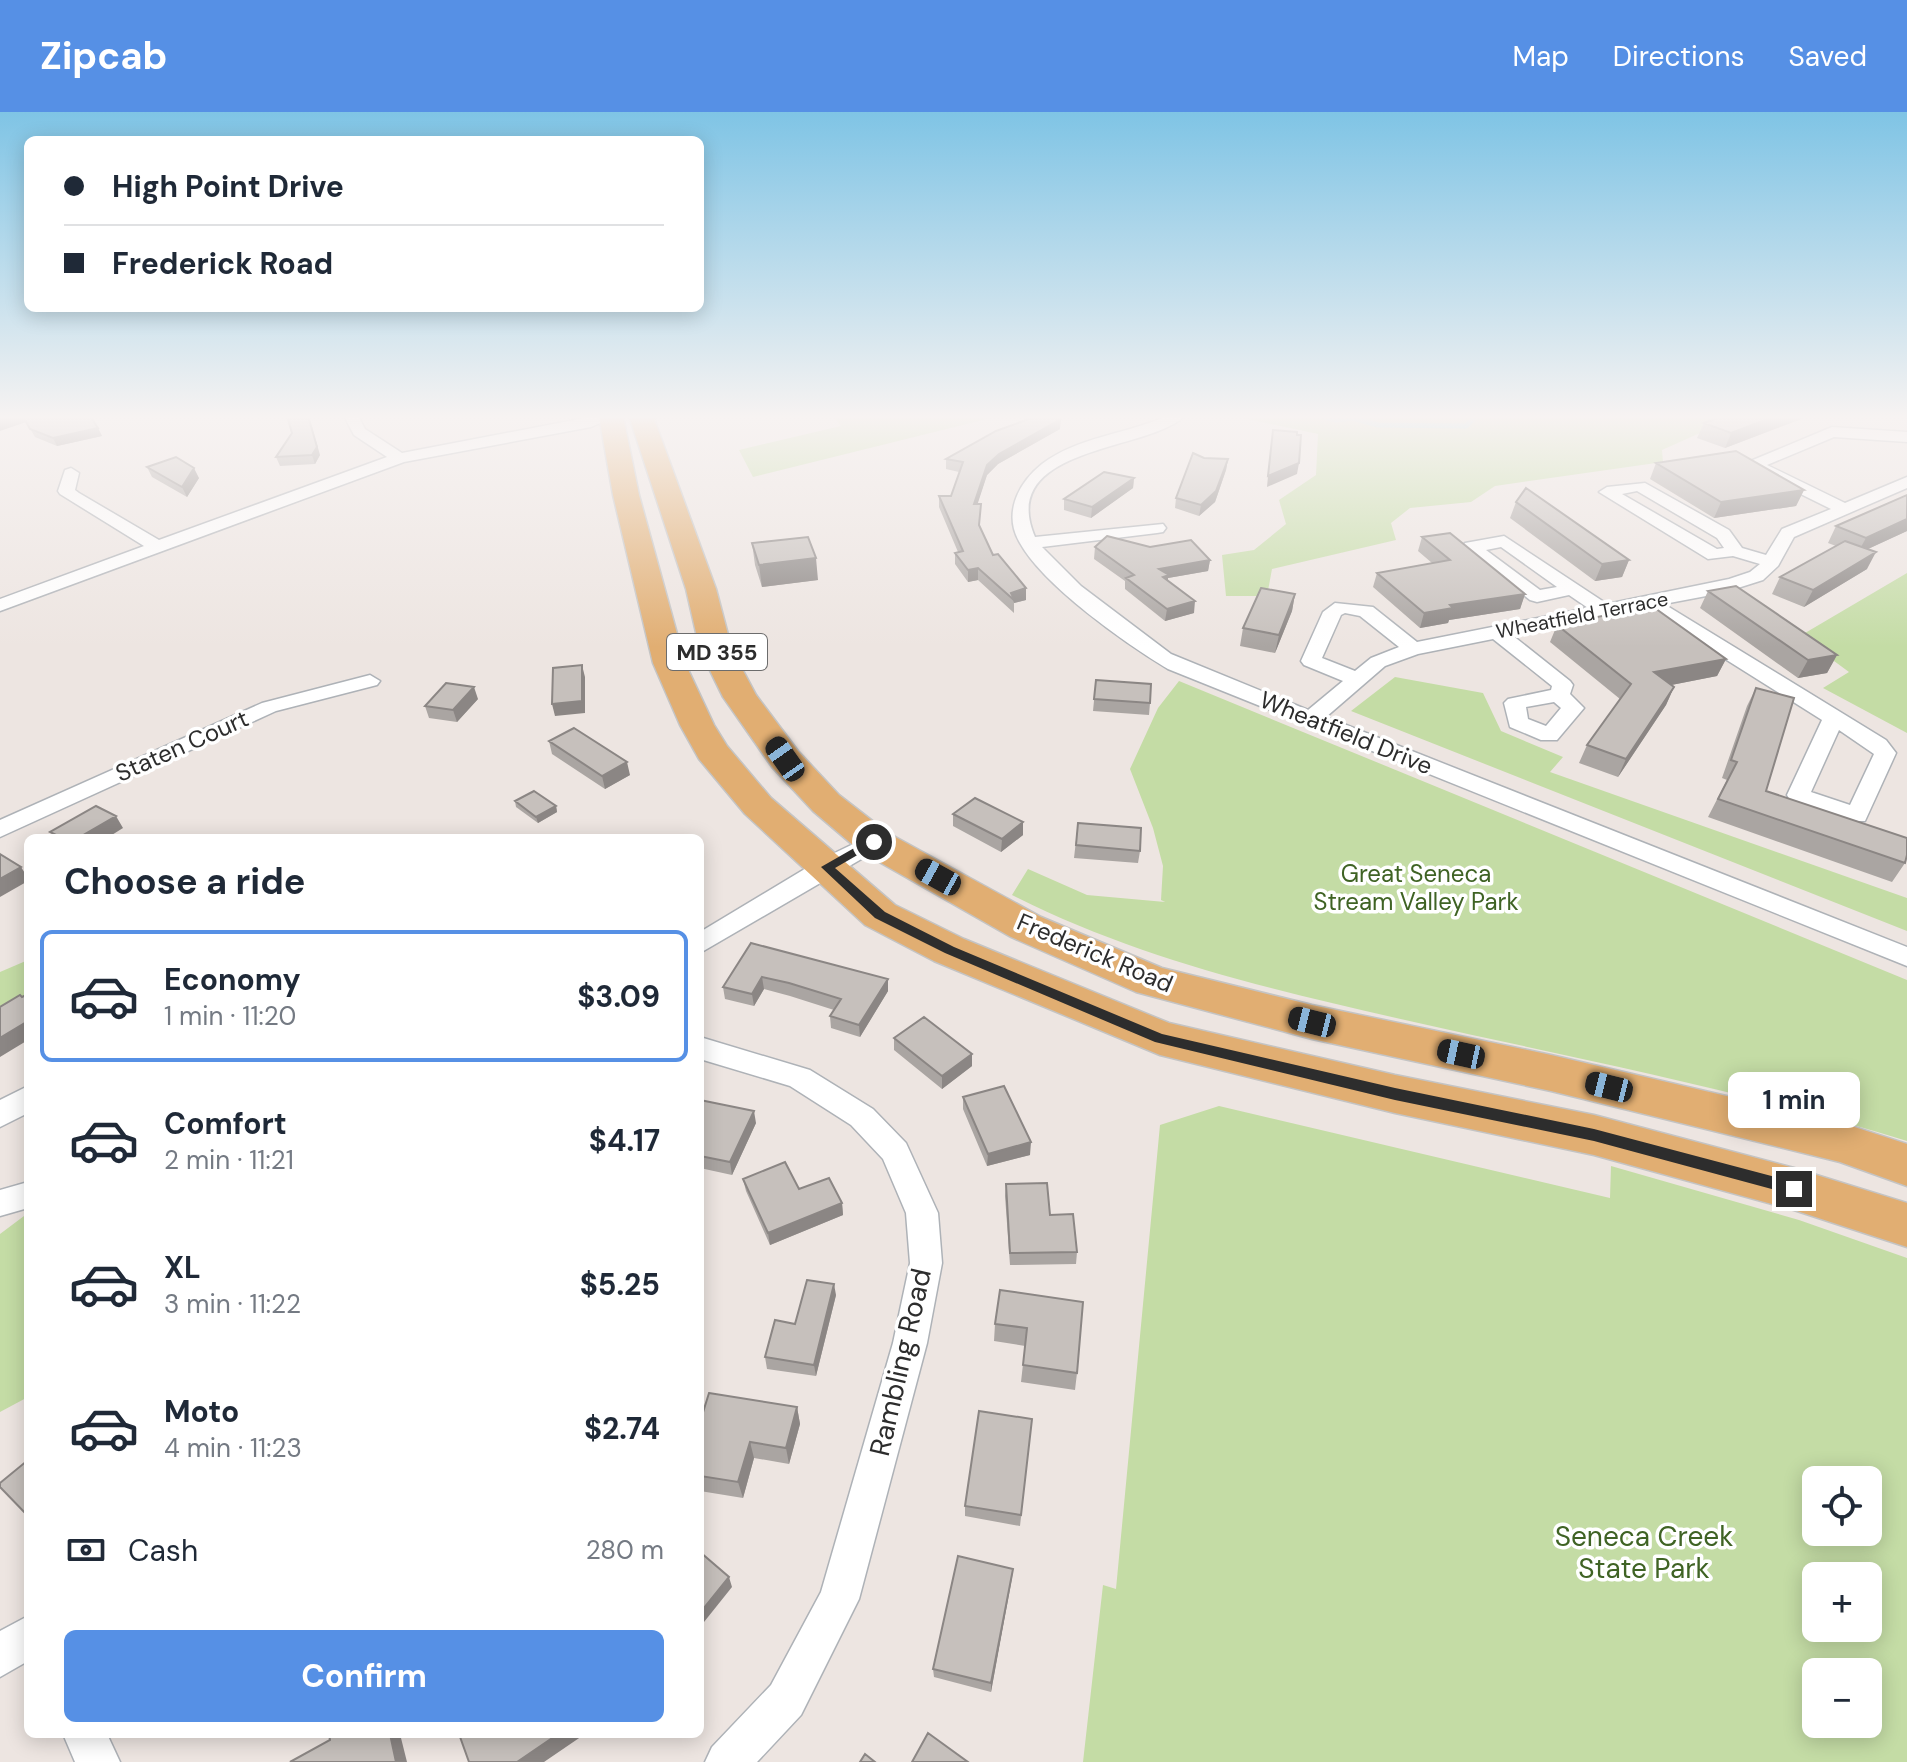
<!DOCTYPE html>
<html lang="en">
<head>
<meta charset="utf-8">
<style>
  body { margin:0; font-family:"DM Sans",sans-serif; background:#f2f2f3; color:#1f2937; height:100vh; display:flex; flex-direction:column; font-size:30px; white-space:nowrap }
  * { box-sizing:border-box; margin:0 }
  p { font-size:26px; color:#747a83 }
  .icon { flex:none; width:44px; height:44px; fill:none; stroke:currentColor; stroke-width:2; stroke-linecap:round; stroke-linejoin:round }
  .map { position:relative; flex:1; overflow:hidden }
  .drawer { position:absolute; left:24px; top:722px; width:680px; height:904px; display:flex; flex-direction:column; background:#fff; border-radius:12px; box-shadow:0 4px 20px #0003 }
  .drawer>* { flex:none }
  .top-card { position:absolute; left:24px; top:24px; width:680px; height:176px; border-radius:12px; box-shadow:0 4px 20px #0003; display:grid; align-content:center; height:176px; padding:0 40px; background:#fff }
  .fabs { position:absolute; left:1802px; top:1354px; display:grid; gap:16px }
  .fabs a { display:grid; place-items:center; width:80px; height:80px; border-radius:12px; background:#fff; box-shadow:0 4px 20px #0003; font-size:40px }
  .end { position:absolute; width:36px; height:36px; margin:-18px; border:10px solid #2d2d2d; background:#fff; box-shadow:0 0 0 4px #fff }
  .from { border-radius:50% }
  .bubble { position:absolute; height:56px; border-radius:12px; background:#fff; box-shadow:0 4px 20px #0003; font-size:26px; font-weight:700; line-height:56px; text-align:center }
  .car { position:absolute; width:24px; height:48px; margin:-24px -12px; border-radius:10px; box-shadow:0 0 6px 2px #0007; background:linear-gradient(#222 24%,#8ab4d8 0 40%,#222 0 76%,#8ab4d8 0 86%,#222 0) }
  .top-card b { display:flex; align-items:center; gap:28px; height:76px; font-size:30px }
  .top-card b+b { border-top:2px solid #e0e1e3 }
  .top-card i { width:20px; height:20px; background:#1f2937 }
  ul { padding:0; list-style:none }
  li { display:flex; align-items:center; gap:24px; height:132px; margin:0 16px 12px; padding:0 24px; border:4px solid transparent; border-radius:12px }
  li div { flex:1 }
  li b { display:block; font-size:30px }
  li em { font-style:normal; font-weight:700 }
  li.current { border-color:#5690e5 }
  li>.icon { width:72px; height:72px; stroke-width:1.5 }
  h2 { padding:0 40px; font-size:36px; line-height:96px }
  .pay { display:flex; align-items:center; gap:20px; height:88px; padding:0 40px; font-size:30px }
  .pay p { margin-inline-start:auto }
  .button { display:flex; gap:16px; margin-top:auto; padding:16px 40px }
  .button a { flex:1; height:92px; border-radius:12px; background:#5690e5; color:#fff; font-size:32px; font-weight:700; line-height:92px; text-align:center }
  header { display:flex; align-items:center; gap:48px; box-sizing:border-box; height:112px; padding:0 40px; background:#5690e5; color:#fff }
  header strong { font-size:38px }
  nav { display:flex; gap:44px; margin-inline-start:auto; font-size:28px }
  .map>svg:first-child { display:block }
  .green { fill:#c4dca5; fill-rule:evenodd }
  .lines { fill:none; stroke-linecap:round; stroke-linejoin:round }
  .stream { stroke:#82dde1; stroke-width:5 }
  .street-casing { stroke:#aeb2b7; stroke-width:3 }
  .primary-casing { stroke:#c4c4c4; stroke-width:3 }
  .street { fill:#fff; fill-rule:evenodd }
  .primary { fill:#e1ae72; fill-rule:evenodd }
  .wall { fill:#aaa5a2 }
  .shaded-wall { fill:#8b8684 }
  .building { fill:#c6c0bc; stroke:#8b8684; stroke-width:2 }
  .route { fill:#2d2d2d }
  .labels { text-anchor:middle; stroke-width:7; stroke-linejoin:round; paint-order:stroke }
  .far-street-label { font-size:20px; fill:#2d2d2d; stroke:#fff }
  .shield { fill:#fff; stroke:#6c6c6c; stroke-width:2 }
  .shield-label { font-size:22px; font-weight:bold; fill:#2d2d2d }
  .street-label { font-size:24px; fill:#2d2d2d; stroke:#fff }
  .park-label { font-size:24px; fill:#3f6324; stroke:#fff }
  .near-street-label { font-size:28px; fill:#2d2d2d; stroke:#fff }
  .near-park-label { font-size:28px; fill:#3f6324; stroke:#fff }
</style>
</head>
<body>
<header>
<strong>Zipcab</strong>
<nav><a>Map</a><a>Directions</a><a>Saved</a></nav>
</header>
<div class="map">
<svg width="1907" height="1650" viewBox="0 0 1907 1650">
  <rect width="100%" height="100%" fill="#ede5e1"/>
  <path class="green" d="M833,304H999L753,365L739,338L841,314Z
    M1233,304H1738L1662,338L1663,350L1495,374L1471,390L1410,396L1391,411L1396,428L1272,457L1267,484H1226L1222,443L1254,438L1286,412L1279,388L1316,363L1318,322Z
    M1907,461V621L1823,576L1849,560L1800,524Z
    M1395,565L1483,581L1501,619L1563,645L1550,660L1907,786V819L1351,599Z
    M1179,569L1907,868V1029C1745,979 1579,947 1414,910C1276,879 1138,847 1012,783L1028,757L1087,783L1165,790L1161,788L1163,754L1153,716L1130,657L1158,596Z
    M28,848V881L0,898V860Z
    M1219,994L1610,1086L1611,1054L1799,1108L1907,1146V1650H1083L1103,1473L1116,1477L1160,1013ZM1816,1368H1868V1420H1816ZM1816,1464H1868V1516H1816ZM1816,1560H1868V1612H1816Z
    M28,1101V1285L0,1300V1122Z"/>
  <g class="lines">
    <path class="stream" d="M1320,304L1336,308L1352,306L1378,313L1466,314L1476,304"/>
    <g class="street-casing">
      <path id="street" d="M344,304H358L365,317L402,341L595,304H616L591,315L404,350L0,499V487L144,434L60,382L58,379L65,358L71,356L79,361L75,378L79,381L159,428L387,345L354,323Z
        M1167,304H1185C1147,340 996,334 1035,425L1163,412L1166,416L1163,420L1157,421L1042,435L1081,474L1171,542L1308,598L1343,569L1304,553L1301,549L1323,500L1335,491L1373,495L1417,530L1588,496L1569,483L1537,490L1530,488L1462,435L1465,431L1504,424L1607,492L1729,467L1750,460L1760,452L1733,444L1708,447L1599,380L1607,375L1645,371L1729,418L1742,436L1766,443L1782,417L1831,397L1748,356V350L1832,315L1907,320V330L1834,325L1767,353L1845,391L1907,365V376L1794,425L1778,454L1763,468L1722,481L1664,492L1886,628L1896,641L1865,709H1849L1790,688L1787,683L1822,608L1644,496L1512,523L1570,569L1573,573L1570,582L1584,596L1557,628H1541L1510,615L1504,591L1508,587L1551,578L1552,574L1493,527L1418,542L1385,554L1326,605L1907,835V854L1168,557C1125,531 1044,474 1020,431C1003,403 1017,372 1042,352C1077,325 1127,322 1167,304ZM1637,379L1717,426L1724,436L1717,437L1622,382ZM1501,435L1557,475L1540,478L1486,438ZM1345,501L1360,504L1399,535L1371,546L1355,559L1322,546L1341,503ZM1554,590L1561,596L1546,614L1528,607L1526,595ZM1839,618L1874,642L1850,693L1811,680Z
        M370,563L380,569L377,573L276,599L0,725V708L262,591Z
        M874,722L882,725L886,730L882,735L700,841V820L818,749Z
        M700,925L810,958L873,997L906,1031L938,1101L942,1151L927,1231L859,1487L801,1603L757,1650H705L712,1635L771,1573L821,1480L893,1231L910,1151L906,1101L883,1047L851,1013L790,974L700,947Z
        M28,974V1001L0,1015V988Z
        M28,1070V1096L0,1104V1078Z
        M28,1504V1549L0,1565V1519Z
        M63,1622H107L120,1650H75Z"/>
    </g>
    <g class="primary-casing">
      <path id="primary" d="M599,304H623L639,383L685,551L714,613L727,634L771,686L895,793L964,827L1169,911L1395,963L1594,1003L1794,1056L1907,1091V1135L1794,1098L1594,1043L1395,1001L1160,943L934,849L865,813L745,702L699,647L680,613L653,551L613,383Z
        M629,304H653L716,477L732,538L756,583L798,639L839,683L888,721L1041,805L1162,856L1312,893L1551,943L1842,1011L1907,1032V1074L1840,1050L1551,979L1312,927L1136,880L1011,825L860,739L813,699L772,655L723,585L700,538L686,477Z"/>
    </g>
    <use href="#street" class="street"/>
    <use href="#primary" class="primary"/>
  </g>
  <path class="wall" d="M0,304L98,316L102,324L57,334L35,325L26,310Z
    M1723,304H1809L1725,336L1697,326L1704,311Z
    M1060,317L998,352L987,363L977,392L980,415L993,443L1026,476V488L1014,491V501L978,468L968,470L955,452V441L958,440L939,395V384H951L959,360L946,357V347Z
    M320,343L315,352L280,354L276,345Z
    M1204,346L1228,347L1226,358L1215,390L1199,404L1175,396L1176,386Z
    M1656,351L1804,378L1796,394L1714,406L1650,367Z
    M147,355L199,366L187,385L152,365Z
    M1134,366L1133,376L1091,406L1064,398V387Z
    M1907,383V419L1868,437L1867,457L1804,495L1772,482L1780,465L1836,434L1828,431L1836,414Z
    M1516,390L1629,448L1622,465L1595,469L1510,406Z
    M1422,425L1525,482L1520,497L1449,508L1448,511L1420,516L1373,475L1377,461L1432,451L1418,439Z
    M752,431L818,468L762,475L755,453Z
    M1095,435L1210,448L1208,459L1168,466V469L1194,501L1165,509L1125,477V469L1094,447Z
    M1708,479L1837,543L1827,561L1798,566L1700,496Z
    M1295,482L1292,499L1275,541L1240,534L1243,516Z
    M1557,513L1726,547L1717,564L1671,573L1674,575L1666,593L1618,665L1579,651L1587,633L1620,587L1550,530Z
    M1096,568L1150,591L1149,603L1093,599Z
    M1756,576L1766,679L1905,751L1892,770L1708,705L1727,668L1722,666L1747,594Z
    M478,587L457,610L429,606L425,594Z
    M549,629L630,663L605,677L552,642Z
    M515,689L556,694L557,700L538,711L516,695Z
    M953,702L1023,710V723L1001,740L953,714Z
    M1078,711L1140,739L1138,751L1074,746Z
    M751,831L888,879L860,925L831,916L830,904L834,898L790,884L764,877L754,894L725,887L723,875Z
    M894,926L972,954L942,977L894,938Z
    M963,985L1030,1043L987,1054L963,997Z
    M700,988L756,1011L732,1063L700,1056Z
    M743,1067L799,1077L842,1091L843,1103L770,1133L746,1079Z
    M1006,1072L1050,1103L1077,1140L1076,1152L1010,1153L1005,1084Z
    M1000,1178L1077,1261L1075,1278L1021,1270L1025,1234L994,1229L995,1212Z
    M836,1183L816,1264L767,1257L765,1245L795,1212Z
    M797,1295L800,1312L789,1352L754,1346L743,1386L700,1379V1310Z
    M1032,1307L1020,1414L965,1404V1394Z
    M1013,1457L991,1580L934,1565L933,1557Z"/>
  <path class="shaded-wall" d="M17,304H22L26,310L0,319V309Z
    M309,304L320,343L315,352L312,343Z
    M1776,304H1809L1725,336L1731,321Z
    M1061,307L1060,317L998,352L987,363L974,403V392L987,353L999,342Z
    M98,316L102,324L57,334L53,326Z
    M1228,347L1226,358L1215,390L1199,404L1201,393Z
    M1299,351L1297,362L1267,375L1268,364Z
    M194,356L199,366L187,385L182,375Z
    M1134,366L1133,376L1091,406L1092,395Z
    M1804,378L1796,394L1714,406L1721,390Z
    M1907,407V419L1857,442L1866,426Z
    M1876,440L1867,457L1804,495L1813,478Z
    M816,446L818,468L762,475L759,453Z
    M1210,448L1208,459L1168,466L1167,475L1159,457Z
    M1629,448L1622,465L1595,469L1602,452Z
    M978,456V468L968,470V458Z
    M1026,476V488L1014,491L1011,481Z
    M1295,482L1292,499L1275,541L1279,523Z
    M1525,482L1520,497L1449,508L1448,511L1420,516L1424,501L1450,493Z
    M1195,489L1194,501L1165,509L1167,497Z
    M1837,543L1827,561L1798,566L1808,548Z
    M1726,547L1717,564L1646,578L1654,560Z
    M582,553L585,565V601L555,604L552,592Z
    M474,575L478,587L457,610L453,598Z
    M1674,575L1666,593L1618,665L1626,647Z
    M627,650L630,663L605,677L602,664Z
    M556,694L557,700L538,711L536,705Z
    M116,704L123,716L107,726H78Z
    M1023,710V723L1001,740L1002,727Z
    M21,755L28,766V769L0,785V767Z
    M762,865L764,877L754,894L752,882Z
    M888,867V879L860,925L859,913Z
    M28,909V928L0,945V926Z
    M972,942V954L942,977V964Z
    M754,999L756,1011L732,1063L730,1050Z
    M1031,1030L1030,1043L987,1054L988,1042Z
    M842,1091L843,1103L770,1133L768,1121Z
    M834,1172L836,1183L816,1264L814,1253Z
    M797,1295L800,1312L789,1352L786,1336Z
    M750,1330L754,1346L743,1386L738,1370Z
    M1013,1457L1012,1466L991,1580V1571Z
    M729,1465L732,1475L700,1515V1501Z
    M390,1622H400L407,1650H396Z
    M558,1622H585L544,1650H517Z"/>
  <path class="building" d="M0,304H17L0,309Z
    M23,304H90L98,316L53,326L30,317Z
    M287,304H308L317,335L312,343L276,345L292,321Z
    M1037,304H1059L1061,307L999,342L987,353L974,392H981L979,413L993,443L998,442L1026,476L1011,481L1015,489L978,456L968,458L955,441L963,439L939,384H951L963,350L946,347L996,319Z
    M1723,304H1776L1731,321L1704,311Z
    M1273,318L1297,320V323H1301L1299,351L1268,364Z
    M1736,339L1804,378L1721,390L1656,351Z
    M1193,341L1204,346L1228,347L1216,379L1201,393L1176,386Z
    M176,345L194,356L182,375L147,355Z
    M1104,360L1134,366L1092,395L1064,387Z
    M1526,376L1629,448L1602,452L1516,390Z
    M1907,383V407L1866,426L1836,414Z
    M1450,421L1525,482L1450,493L1453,496L1424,501L1377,461L1450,448L1422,425Z
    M1107,424L1150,435L1191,428L1210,448L1159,457L1169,463L1163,465L1195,489L1167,497L1126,466L1134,463L1095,435Z
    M808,425L816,446L759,453L752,431Z
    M1845,429L1876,440L1813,478L1780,465Z
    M1736,474L1837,543L1808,548L1708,479Z
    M1261,476L1295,482L1279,523L1243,516Z
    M1652,494L1726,547L1654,560L1674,575L1626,647L1587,633L1631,572L1557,513Z
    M582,553V589L552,592L553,556Z
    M1096,568L1151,572L1150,591L1094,587Z
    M446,571L474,575L453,598L425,594Z
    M1756,576L1794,586L1766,679L1907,726V743L1905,751L1718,687L1737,650L1731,648Z
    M574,616L627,650L602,664L549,629Z
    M534,679L556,694L536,705L515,689Z
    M975,686L1023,710L1002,727L953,702Z
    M96,694L116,704L78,726H62L50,720Z
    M1078,711L1141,716L1140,739L1076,733Z
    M0,742L21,755L0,767Z
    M751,831L888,867L859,913L830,904L841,887L789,871L762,865L752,882L723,875Z
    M28,882V909L0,926V895L20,883L22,885Z
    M924,905L972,942L942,964L894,926Z
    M1004,974L1031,1030L988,1042L963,985Z
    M700,988L754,999L730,1050L700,1044Z
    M785,1050L799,1077L829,1066L842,1091L768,1121L743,1067Z
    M1047,1071L1050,1103L1073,1102L1077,1140L1010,1141L1006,1072Z
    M807,1168L834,1172L814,1253L765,1245L775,1208L795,1212Z
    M1000,1178L1083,1190L1077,1261L1023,1253L1027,1216L995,1212Z
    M709,1281L797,1295L786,1336L750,1330L738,1370L700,1364V1310Z
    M979,1299L1032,1307L1021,1403L965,1394Z
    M28,1348V1404L0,1375V1371Z
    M700,1440L729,1465L700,1501Z
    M958,1444L1013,1457L991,1571L933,1557Z
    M928,1621L968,1650H912Z
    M329,1622H390L396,1650H290L330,1628Z
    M459,1622H558L517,1650H469Z
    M865,1642L875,1650H860Z"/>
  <linearGradient id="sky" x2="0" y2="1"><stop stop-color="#7fc4e5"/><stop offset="0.57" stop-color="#f7f3f2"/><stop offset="1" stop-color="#f7f3f2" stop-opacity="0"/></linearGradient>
  <rect width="1907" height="535" fill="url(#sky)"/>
  <path class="route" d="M870,727L880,730L835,756L885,800L954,835L1162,922L1395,976L1594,1017L1794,1070L1802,1077L1794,1083L1594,1029L1395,988L1155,930L945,841L875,806L821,755Z"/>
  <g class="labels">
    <g class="far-street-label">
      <text transform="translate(1582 503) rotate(-11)" y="7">Wheatfield Terrace</text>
    </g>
    <rect class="shield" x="667" y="522" width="100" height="36" rx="6"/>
    <g class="shield-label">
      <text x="717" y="548">MD 355</text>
    </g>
    <g class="street-label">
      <text transform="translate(1346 621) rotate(22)" y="8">Wheatfield Drive</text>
      <text transform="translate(182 634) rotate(-24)" y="8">Staten Court</text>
      <text transform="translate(1095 841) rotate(23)" y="8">Frederick Road</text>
    </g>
    <g class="park-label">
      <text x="1416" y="770">Great Seneca<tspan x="1416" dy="28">Stream Valley Park</tspan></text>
    </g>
    <g class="near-street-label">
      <text transform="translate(900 1250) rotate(-77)" y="10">Rambling Road</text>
    </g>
    <g class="near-park-label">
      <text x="1644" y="1434">Seneca Creek<tspan x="1644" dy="32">State Park</tspan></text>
    </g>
  </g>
</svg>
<div class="fabs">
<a><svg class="icon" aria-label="locate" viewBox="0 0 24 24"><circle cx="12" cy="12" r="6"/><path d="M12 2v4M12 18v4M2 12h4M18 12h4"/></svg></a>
<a>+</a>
<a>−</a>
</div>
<i class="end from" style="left:874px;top:730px"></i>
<i class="end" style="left:1794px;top:1077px"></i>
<div class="bubble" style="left:1728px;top:960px;width:132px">1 min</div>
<i class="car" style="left:785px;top:647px;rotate:325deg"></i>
<i class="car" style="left:938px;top:765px;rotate:299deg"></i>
<i class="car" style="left:1312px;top:910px;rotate:284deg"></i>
<i class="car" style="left:1461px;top:942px;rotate:282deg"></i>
<i class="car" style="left:1609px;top:975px;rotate:284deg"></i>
<div class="top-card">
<b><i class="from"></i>High Point Drive</b>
<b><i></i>Frederick Road</b>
</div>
<section class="drawer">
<h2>Choose a ride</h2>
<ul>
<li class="current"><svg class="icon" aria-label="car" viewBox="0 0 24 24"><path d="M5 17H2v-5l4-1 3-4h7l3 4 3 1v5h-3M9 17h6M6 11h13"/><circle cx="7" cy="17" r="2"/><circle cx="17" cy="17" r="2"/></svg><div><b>Economy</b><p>1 min · 11:20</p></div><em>$3.09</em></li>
<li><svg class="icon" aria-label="car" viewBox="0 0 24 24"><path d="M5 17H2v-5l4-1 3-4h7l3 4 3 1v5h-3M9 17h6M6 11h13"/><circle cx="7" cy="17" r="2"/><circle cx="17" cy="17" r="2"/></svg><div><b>Comfort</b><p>2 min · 11:21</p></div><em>$4.17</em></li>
<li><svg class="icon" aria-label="car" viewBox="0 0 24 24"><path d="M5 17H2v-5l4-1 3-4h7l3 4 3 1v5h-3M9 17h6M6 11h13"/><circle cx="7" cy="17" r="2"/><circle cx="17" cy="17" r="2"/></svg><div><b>XL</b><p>3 min · 11:22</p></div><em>$5.25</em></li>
<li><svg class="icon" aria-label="car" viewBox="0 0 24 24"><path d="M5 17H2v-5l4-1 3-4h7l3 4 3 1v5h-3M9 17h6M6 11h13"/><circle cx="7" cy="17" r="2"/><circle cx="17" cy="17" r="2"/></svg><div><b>Moto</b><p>4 min · 11:23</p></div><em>$2.74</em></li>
</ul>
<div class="pay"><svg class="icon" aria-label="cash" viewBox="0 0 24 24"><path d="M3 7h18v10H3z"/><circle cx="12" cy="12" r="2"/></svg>Cash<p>280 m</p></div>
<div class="button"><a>Confirm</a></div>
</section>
</div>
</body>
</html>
